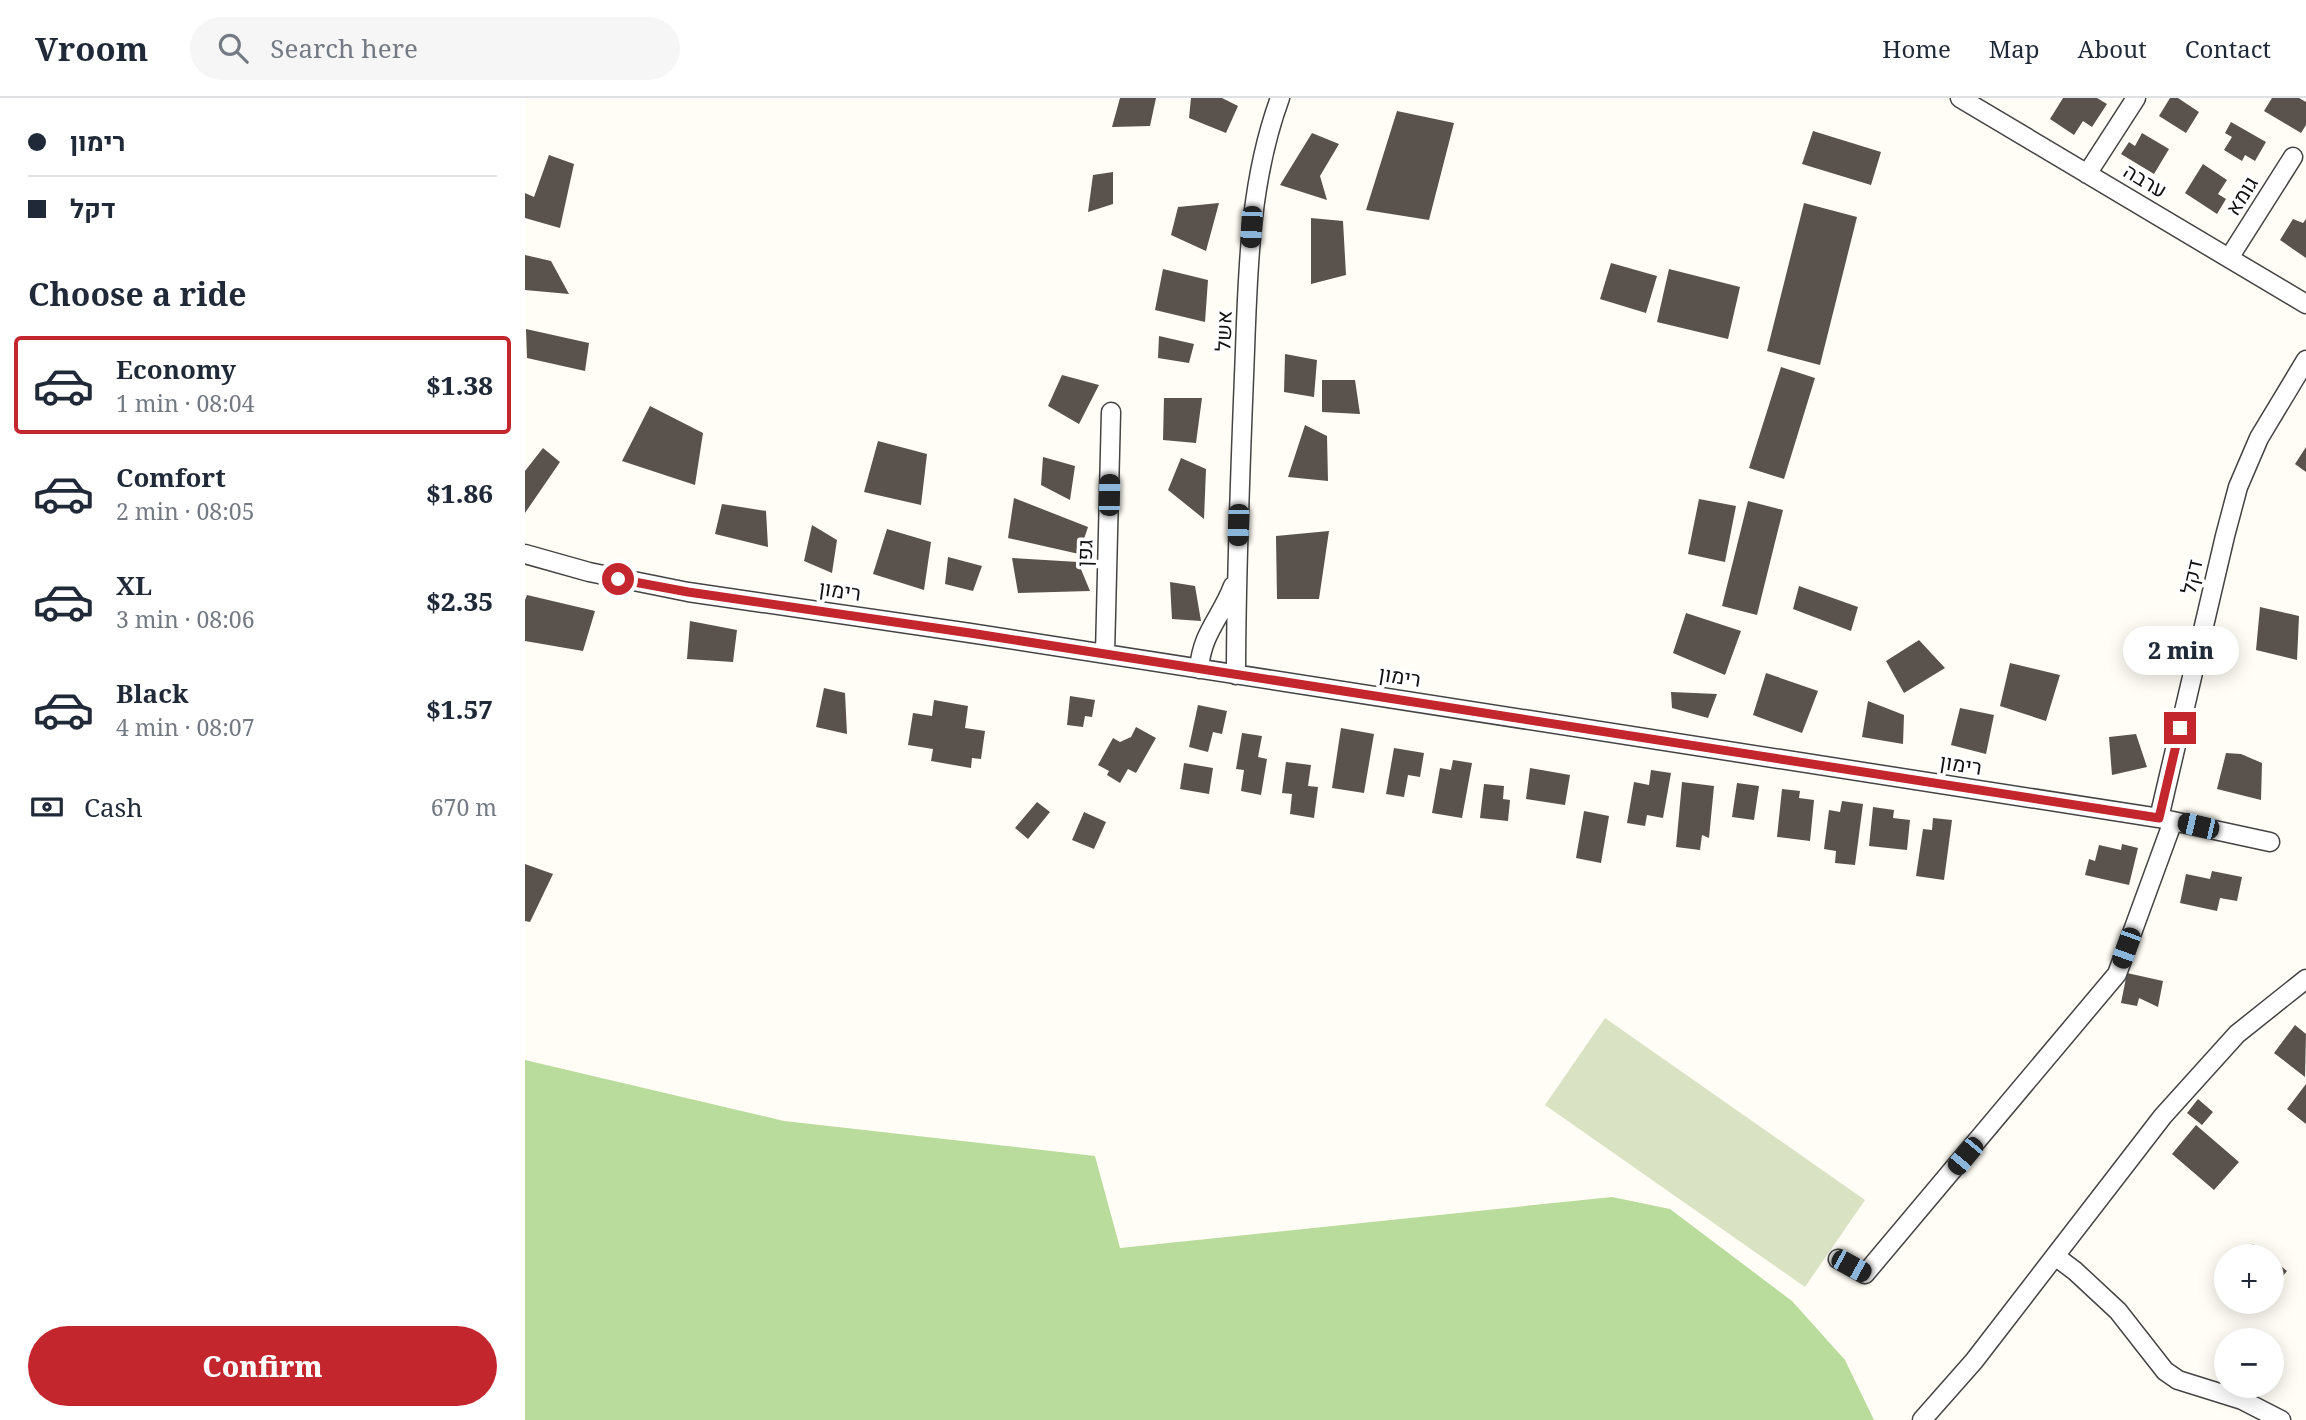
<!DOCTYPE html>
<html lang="en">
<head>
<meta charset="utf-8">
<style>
  body { margin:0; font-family:"Noto Serif",Heebo,serif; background:#f6f6f7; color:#1f2937; height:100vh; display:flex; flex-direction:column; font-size:26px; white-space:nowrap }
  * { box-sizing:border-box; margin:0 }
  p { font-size:23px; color:#747a83 }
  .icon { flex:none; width:38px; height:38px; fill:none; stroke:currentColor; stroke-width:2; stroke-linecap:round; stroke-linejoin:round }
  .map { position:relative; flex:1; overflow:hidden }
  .panel { display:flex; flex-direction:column; background:#fff; width:525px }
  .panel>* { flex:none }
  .guide { display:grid; align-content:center; height:154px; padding:0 28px; background:#fff }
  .buttons { position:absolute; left:1689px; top:1146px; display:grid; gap:14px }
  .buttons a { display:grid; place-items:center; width:70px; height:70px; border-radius:50%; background:#fff; box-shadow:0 4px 18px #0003; font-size:35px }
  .end { position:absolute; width:32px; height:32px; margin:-16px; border:9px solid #c4262e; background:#fff; box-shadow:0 0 0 4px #fff }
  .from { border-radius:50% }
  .bubble { position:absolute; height:49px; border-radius:24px; background:#fff; box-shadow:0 4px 18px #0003; font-size:23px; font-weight:800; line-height:49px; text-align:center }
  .car { position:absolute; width:21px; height:42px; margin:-21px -10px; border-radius:9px; box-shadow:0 0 5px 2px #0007; background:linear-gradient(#222 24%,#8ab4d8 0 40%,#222 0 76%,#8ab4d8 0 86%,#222 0) }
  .guide b { display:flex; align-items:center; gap:24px; height:66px; font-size:26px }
  .guide b+b { border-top:2px solid #e0e1e3 }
  .guide i { width:18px; height:18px; background:#1f2937 }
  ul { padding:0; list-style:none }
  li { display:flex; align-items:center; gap:21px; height:98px; margin:0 14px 10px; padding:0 14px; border:4px solid transparent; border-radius:7px }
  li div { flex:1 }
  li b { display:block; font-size:26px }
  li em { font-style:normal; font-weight:800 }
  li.selected { border-color:#c4262e }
  li>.icon { width:63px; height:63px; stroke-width:1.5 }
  h2 { padding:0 28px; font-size:32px; line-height:84px }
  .pay { display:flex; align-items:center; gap:18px; height:77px; padding:0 28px; font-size:26px }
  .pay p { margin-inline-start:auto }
  .action { display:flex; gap:14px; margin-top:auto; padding:14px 28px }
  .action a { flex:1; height:80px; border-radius:42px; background:#c4262e; color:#fff; font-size:28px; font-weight:800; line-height:80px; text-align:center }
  header { display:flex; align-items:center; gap:42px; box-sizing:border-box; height:98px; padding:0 35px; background:#fff; border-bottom:2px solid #e0e1e3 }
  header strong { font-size:33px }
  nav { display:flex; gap:38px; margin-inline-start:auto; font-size:24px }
  .search { width:490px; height:63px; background:#f6f6f7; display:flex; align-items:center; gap:18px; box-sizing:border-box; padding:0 24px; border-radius:38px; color:#747a83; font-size:26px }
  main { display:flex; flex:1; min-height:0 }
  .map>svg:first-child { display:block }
  .forest { fill:#b9dc9c }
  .cemetery { fill:#d9e3c4 }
  .building { fill:#5a524d }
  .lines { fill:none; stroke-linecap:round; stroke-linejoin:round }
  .minor-casing { stroke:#444; stroke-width:21 }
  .minor { stroke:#fff; stroke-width:18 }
  .route { stroke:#c4262e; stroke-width:9 }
  .labels { text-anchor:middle; stroke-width:7; stroke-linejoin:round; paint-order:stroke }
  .street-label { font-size:21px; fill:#111; stroke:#fff }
</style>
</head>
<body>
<header>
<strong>Vroom</strong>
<div class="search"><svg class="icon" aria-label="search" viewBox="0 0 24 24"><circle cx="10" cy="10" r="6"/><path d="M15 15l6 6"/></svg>Search here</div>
<nav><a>Home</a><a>Map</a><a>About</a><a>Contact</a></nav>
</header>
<main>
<section class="panel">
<div class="guide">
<b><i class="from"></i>רימון</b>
<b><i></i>דקל</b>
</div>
<h2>Choose a ride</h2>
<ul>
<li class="selected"><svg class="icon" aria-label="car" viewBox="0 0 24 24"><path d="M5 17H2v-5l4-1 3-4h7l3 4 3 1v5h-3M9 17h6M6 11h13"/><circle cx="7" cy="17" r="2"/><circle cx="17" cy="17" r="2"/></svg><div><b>Economy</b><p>1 min · 08:04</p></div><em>$1.38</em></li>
<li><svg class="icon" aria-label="car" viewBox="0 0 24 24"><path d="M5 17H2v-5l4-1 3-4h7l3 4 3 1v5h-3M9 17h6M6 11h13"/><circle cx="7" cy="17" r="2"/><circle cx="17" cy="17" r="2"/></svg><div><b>Comfort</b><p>2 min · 08:05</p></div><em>$1.86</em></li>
<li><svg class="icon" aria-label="car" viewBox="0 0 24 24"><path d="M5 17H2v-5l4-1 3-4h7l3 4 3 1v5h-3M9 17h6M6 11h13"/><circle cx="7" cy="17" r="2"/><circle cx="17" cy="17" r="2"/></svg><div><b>XL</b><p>3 min · 08:06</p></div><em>$2.35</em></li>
<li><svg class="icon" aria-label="car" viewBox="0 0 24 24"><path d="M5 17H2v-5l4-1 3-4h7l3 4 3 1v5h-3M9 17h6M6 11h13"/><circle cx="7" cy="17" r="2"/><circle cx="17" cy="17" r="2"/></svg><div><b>Black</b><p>4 min · 08:07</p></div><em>$1.57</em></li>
</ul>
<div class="pay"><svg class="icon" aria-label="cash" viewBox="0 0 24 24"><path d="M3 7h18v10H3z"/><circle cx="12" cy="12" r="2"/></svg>Cash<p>670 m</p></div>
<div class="action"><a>Confirm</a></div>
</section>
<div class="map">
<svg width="1781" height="1322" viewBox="0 0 1781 1322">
  <rect width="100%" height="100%" fill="#fffdf5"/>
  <path class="forest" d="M0,962L259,1023L570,1058L595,1150L1087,1099L1145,1111L1267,1203L1320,1262L1349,1322H0Z"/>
  <path class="cemetery" d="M1080,920L1340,1102L1280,1189L1020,1007Z"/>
  <path class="building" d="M595,0H631L625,28L587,29Z
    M666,0H697L713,8L701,35L664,20Z
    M1538,0H1572L1582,6L1567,29L1558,23L1549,37L1525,21Z
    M1645,0H1653L1674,14L1661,35L1634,18Z
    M1747,0H1774L1781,4V27L1776,35L1739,13Z
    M872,13L929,25L904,122L841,112Z
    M1706,24L1741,44L1730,63L1720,57L1717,63L1699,52L1707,39L1700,35Z
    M1288,33L1356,54L1346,87L1277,66Z
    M787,35L814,46L795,78L802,102L755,87Z
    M1617,35L1644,51L1629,76L1596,56L1604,44L1610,48Z
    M24,57L49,66L35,130L0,120V95L9,99Z
    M1678,66L1702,82L1693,96L1701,101L1692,116L1660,95Z
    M588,74V106L563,114L568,77Z
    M694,105L681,153L646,137L653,109Z
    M1279,105L1332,119L1295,267L1242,253Z
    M786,120L818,123L821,177L786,186Z
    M1768,121L1778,125L1781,121V160L1755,142Z
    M0,157L26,163L44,196L0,192Z
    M1086,165L1132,178L1121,215L1075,201Z
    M638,171L683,182L680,224L630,212Z
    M1144,171L1215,189L1203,241L1132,224Z
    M1,231L64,245L60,273L2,260Z
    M634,238L669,246L664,265L633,260Z
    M760,256L792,262L789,299L759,294Z
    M1256,269L1290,280L1259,381L1224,370Z
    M537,277L574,287L554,326L523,308Z
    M797,282H830L835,316L797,314Z
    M639,300H677L671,345L638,342Z
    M125,308L178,335L170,387L97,363Z
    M780,327L802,338L803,383L763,379Z
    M353,343L402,356L396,407L339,394Z
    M1781,349V374L1770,366Z
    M18,350L35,364L0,415V373Z
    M518,359L550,368L545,402L516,387Z
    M656,360L681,371L679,421L643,392Z
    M489,400L563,429L554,456L483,440Z
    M1174,401L1211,408L1200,464L1163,456Z
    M1223,403L1258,412L1232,517L1197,508Z
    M197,406L241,413L243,449L190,436Z
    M287,427L312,442L307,475L279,463Z
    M362,431L406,444L399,492L348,476Z
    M804,433L794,501H752L751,438Z
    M423,459L457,468L448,493L420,486Z
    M487,460L553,464L565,493L493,495Z
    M645,484L670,488L676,523L647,521Z
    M1274,488L1333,509L1326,533L1268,511Z
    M2,497L70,513L58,553L0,543V502Z
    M1735,509L1774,518L1772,562L1731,552Z
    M1161,515L1216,533L1200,577L1148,555Z
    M165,523L212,532L208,564L162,561Z
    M1394,542L1420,570L1379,595L1361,563Z
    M1485,565L1535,577L1521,623L1475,608Z
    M1241,575L1293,593L1277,635L1228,617Z
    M299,590L320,595L322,636L291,629Z
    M1146,594L1192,596L1183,620L1147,610Z
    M545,598L570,602L567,619L560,618L558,629L542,627Z
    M409,602L443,608L440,630L460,633L456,661L447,660L446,670L406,663L408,651L383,647L388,615L407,618Z
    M1343,603L1379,617L1378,646L1337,639Z
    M673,607L702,613L697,636L688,634L683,654L664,649Z
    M1435,610L1469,617L1461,656L1426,647Z
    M611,629L631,640L611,675L603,671L595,685L582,677L584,673L573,667L588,640L595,644L606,639Z
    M816,630L849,636L839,695L807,690Z
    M717,635L737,638L733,659L742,661L736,697L716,693L719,672L711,671Z
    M1611,636L1622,669L1587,677L1584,639Z
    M869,650L899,655L895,679L883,677L879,699L861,696Z
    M1701,655L1716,656L1737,665L1736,702L1692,691Z
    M928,662L947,665L937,720L907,715L915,670L926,672Z
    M761,664L786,667L783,688L793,689L789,720L765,716L767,696L757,695Z
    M659,665L688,670L684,696L655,691Z
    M1005,670L1045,677L1040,707L1001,701Z
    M1126,672L1146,675L1138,720L1122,717L1120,728L1102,725L1109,684L1124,687Z
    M1157,684L1189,688L1184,740L1177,737L1175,752L1151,749Z
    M1212,685L1234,688L1229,722L1207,719Z
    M959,686L979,688L978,701L985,702L983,723L955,720Z
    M1257,691L1275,693L1274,700L1289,702L1285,743L1252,739Z
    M1317,703L1338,706L1330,767L1310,765L1311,753L1299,751L1304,712L1315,714Z
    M512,704L525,714L503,741L490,730Z
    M1348,709L1369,712L1368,720L1385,722L1382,752L1344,748Z
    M1059,713L1084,718L1076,765L1051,760Z
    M559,714L581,724L569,751L547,742Z
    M1408,720L1427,722L1419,782L1391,778L1398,731L1407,732Z
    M1597,746L1613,750L1604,787L1560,777L1564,761L1570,763L1574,747L1596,752Z
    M0,766L28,776L5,824L0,823Z
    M1687,773L1717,779L1712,803L1695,800L1692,813L1655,805L1661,776L1685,781Z
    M1602,875L1638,883L1633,909L1614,900L1612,908L1596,905Z
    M1770,927L1781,936L1780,979L1749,955Z
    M1781,986V1026L1762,1011Z
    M1673,1001L1688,1014L1677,1027L1662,1015Z
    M1671,1027L1714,1064L1689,1092L1647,1056Z
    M1728,1146L1744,1158H1718Z
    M1746,1160L1762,1173L1746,1193Z"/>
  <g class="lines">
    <g class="minor-casing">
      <path id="minor" d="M1435,0L1781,206
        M1562,76L1611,0
        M1704,160L1768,59
        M0,456L64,474L163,494L445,535L1634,720L1745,744
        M580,556L586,314
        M674,571C677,534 696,520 708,488
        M711,577C711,477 715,378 719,278C723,184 722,90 755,0
        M1634,720L1700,438L1713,389L1734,340L1781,262
        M1530,1158L1550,1173L1593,1213L1640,1273L1653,1282L1717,1302L1756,1322
        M1313,1161L1340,1176L1592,876L1648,723
        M1397,1322L1449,1263L1638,1018L1712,936L1781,881"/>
    </g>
    <use href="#minor" class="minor"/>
  </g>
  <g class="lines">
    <path class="route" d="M93,481L163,494L445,535L1634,720L1655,630"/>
  </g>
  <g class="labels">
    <g class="street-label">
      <text transform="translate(1620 83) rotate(31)" y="7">ערבה</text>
      <text transform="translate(1717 98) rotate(-58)" y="7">גומא</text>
      <text transform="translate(699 233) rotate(-88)" y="7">אשל</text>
      <text transform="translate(560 455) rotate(-88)" y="7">גפן</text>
      <text transform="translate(1667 479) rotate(-77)" y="7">דקל</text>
      <text transform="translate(315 493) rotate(8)" y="7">רימון</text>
      <text transform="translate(875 579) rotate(9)" y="7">רימון</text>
      <text transform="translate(1436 667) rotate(9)" y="7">רימון</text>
    </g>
  </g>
</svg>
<div class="buttons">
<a>+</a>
<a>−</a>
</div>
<i class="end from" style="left:93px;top:481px"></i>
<i class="end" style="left:1655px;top:630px"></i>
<div class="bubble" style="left:1598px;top:528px;width:116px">2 min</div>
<i class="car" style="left:726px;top:129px;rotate:183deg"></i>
<i class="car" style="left:584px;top:397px;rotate:1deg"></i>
<i class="car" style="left:713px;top:427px;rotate:182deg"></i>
<i class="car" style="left:1673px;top:728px;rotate:283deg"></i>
<i class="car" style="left:1601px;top:850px;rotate:200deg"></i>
<i class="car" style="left:1440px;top:1058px;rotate:220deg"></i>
<i class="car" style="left:1326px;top:1168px;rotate:119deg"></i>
</div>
</main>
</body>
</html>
